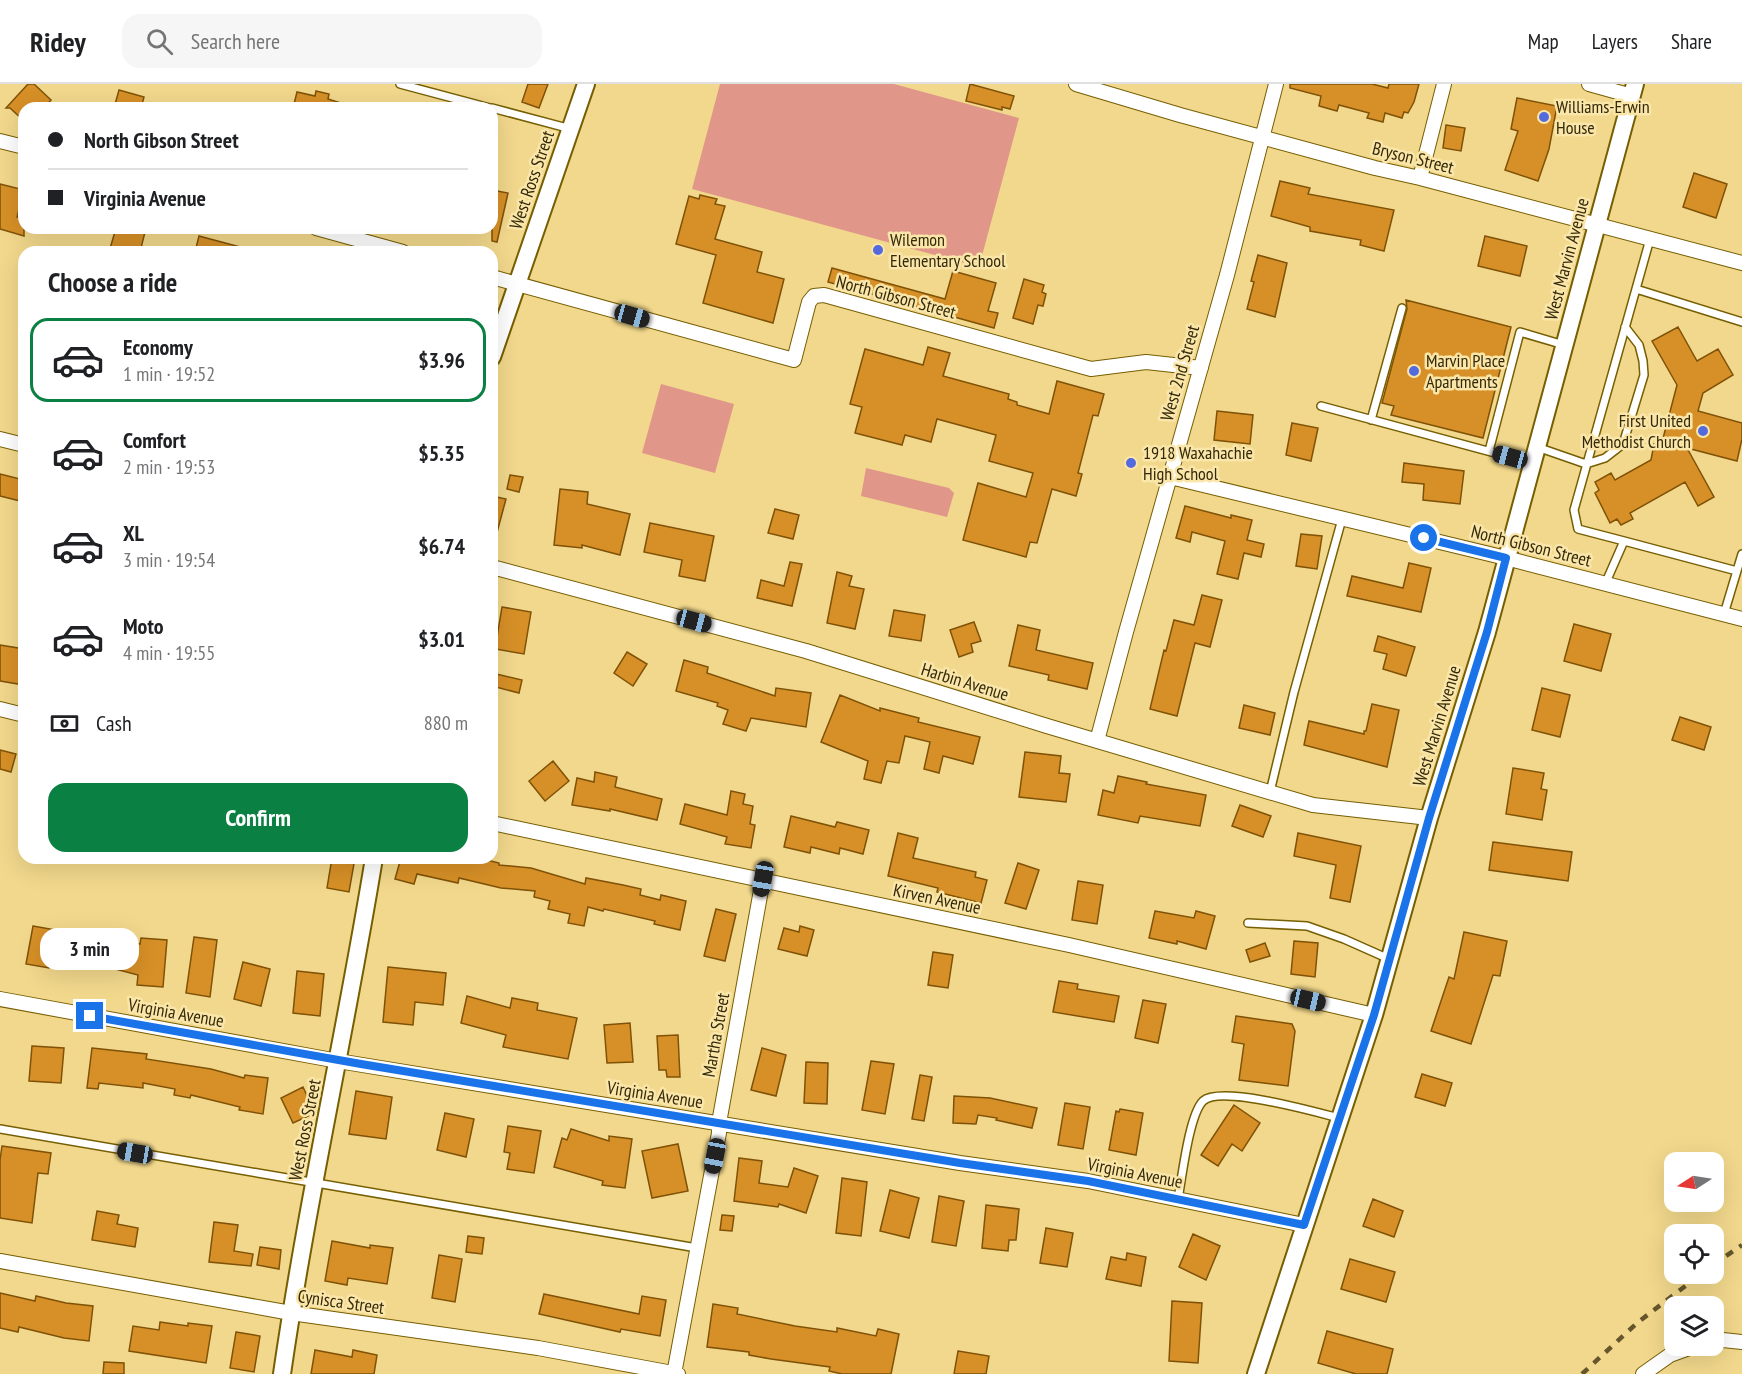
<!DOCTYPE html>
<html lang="en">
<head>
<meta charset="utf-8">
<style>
  body { margin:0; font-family:"PT Sans Narrow",sans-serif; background:#f6f6f6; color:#202124; height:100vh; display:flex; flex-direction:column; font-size:22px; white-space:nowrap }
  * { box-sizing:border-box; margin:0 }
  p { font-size:20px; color:#757577 }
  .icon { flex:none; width:33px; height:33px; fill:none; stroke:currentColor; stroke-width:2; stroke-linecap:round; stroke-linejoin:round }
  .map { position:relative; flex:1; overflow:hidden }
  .sheet { position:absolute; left:18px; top:162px; width:480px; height:618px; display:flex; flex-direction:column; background:#fff; border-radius:18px; box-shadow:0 6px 24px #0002 }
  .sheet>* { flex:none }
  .hud { position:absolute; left:18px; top:18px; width:480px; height:132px; border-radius:18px; box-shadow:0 6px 24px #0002; display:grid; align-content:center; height:132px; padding:0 30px; background:#fff }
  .needle { width:39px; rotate:258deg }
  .fabs { position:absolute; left:1664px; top:1068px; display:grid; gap:12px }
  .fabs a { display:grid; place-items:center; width:60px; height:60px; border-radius:12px; background:#fff; box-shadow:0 6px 24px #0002; font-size:30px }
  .end { position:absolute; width:27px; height:27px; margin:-14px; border:8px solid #1a73e8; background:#fff; box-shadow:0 0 0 3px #fff }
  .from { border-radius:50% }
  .bubble { position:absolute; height:42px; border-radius:18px; background:#fff; box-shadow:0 6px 24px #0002; font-size:20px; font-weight:700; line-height:42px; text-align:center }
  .car { position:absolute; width:18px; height:36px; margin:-18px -9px; border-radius:8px; box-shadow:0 0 4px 2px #0007; background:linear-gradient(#222 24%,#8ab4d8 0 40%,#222 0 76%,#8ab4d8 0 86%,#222 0) }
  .hud b { display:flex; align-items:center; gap:21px; height:57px; font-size:22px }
  .hud b+b { border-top:2px solid #e0e0e0 }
  .hud i { width:15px; height:15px; background:#202124 }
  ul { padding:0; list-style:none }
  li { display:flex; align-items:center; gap:18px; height:84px; margin:0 12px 9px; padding:0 18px; border:3px solid transparent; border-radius:18px }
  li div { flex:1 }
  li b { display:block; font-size:22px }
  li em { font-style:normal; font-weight:700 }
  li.current { border-color:#0b8043 }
  li>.icon { width:54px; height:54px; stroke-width:1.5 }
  h2 { padding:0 30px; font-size:27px; line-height:72px }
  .pay { display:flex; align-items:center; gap:15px; height:66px; padding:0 30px; font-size:22px }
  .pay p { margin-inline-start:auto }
  .action { display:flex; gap:12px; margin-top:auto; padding:12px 30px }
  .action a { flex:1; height:69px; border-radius:18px; background:#0b8043; color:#fff; font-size:24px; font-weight:700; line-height:69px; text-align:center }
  header { display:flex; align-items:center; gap:36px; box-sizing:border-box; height:84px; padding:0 30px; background:#fff; border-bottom:2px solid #e0e0e0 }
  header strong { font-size:28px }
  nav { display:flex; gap:33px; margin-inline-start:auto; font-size:21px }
  .search { width:420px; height:54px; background:#f6f6f6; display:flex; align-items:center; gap:15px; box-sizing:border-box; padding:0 21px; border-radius:18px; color:#757577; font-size:22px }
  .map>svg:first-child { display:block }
  .green { fill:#e09688 }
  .building { fill:#d79027; stroke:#7f5207; stroke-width:1.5 }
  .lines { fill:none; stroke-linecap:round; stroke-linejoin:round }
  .service-casing { stroke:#765e02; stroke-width:10 }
  .minor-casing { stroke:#765e02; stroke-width:16 }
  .tertiary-casing { stroke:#765e02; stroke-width:20 }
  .service { stroke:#fff; stroke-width:7 }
  .minor { stroke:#fff; stroke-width:14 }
  .tertiary { stroke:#fff; stroke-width:16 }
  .rail { stroke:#65572b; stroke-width:4.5; stroke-dasharray:8 8; stroke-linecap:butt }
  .route { stroke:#1a73e8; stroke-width:8 }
  .poi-dot { fill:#5369de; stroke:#fbe6aa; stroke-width:2 }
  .labels { text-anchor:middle; stroke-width:5; stroke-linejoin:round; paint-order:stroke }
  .poi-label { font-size:18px; fill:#332908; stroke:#fbe6aa; text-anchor:start }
  .street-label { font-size:18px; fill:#332908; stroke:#fbe6aa }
</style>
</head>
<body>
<header>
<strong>Ridey</strong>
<div class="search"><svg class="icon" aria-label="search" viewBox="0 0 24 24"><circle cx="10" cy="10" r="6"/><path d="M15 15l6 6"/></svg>Search here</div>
<nav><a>Map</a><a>Layers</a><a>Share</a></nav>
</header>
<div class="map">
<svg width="1742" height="1290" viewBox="0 0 1742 1290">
  <rect width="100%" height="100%" fill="#f2d88c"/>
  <path class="green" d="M720,0H894L1019,34L979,183L692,105Z
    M661,300L734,320L715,389L642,369Z
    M866,384L949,404L954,409L947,433L861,412Z"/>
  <path class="building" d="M28,0H34L51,16L44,24H24V37L10,24H6Z
    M528,0H548L539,24L522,18Z
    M970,0L1014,12L1010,25L1002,23V26L966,17Z
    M1290,0H1372L1388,4L1389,0H1419L1414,18L1408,29L1404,28L1402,34L1385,29L1383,38L1367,34L1369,29L1339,21L1337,27L1319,22L1321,12L1290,4Z
    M119,6L144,13L141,24H114Z
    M316,7L329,10L328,15L344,20V24H293L297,8L315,12Z
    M1517,14L1557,22L1549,65L1538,97L1505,86L1518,47L1511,45Z
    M1446,41L1465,44L1461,67L1443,64Z
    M1694,89L1727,100L1716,134L1683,123Z
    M1280,97L1310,104L1308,110L1394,126L1384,167L1360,161L1361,156L1310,147V143L1271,132Z
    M0,100L24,106L17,133L24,135V152L0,145Z
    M492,106L508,109L497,158L492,157Z
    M700,111L717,115L715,120L725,122L715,155L762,168L757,188L784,195L773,239L703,219L716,171L676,160L689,112L699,115Z
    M116,144H146L140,168H109Z
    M199,152L244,164L243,168H195Z
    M1485,152L1527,162L1520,192L1478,182Z
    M1258,171L1287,179L1275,233L1247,225L1254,198L1251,197Z
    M832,184L945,215L953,187L996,199L988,227L998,229L994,244L828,198Z
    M1024,195L1044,201L1042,208L1046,210L1043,222L1038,221L1033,240L1013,234Z
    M1406,216L1511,243L1483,354L1391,331L1394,322L1382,319L1407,225Z
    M1678,243L1697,277L1718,265L1733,291L1703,309L1698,327L1742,339V355L1737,377L1687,364L1714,413L1698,422L1685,398L1630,429L1633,435L1621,441L1617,435L1610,439L1595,409L1599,406L1595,398L1611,389L1615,396L1651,376L1654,360L1661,362L1677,301L1652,257Z
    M928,263L950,269L943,292L1009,310L1008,315L1017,318V321L1049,330L1057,297L1104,310L1098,332L1093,331L1078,389L1082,390L1076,412L1052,405L1037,459L1030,458L1026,473L963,456L978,399L1026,413L1033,389L989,377L996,351L937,335L931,358L905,351L902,361L855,349L862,323L850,320L865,265L923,281Z
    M1217,327L1253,331L1250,360L1214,356Z
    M1292,339L1318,344L1311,377L1286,371Z
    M1404,379L1464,387L1460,420L1423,416L1424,400L1402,398Z
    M0,390L24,396V418L0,412Z
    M510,391L523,393L519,408L507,405Z
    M560,405L588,408L587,420L630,430L620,471L582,461V464L554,461Z
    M492,412L506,415L496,452L492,451Z
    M1185,422L1231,434V431L1252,436L1247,456L1264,460L1261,473L1244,469L1238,495L1217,490L1225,457L1192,448L1190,458L1176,454Z
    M775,425L799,431L793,455L768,449Z
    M650,439L714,452L705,497L679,492L682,476L644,468Z
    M1301,450L1322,452L1317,485L1296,482Z
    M790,478L802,480L792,522L757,514L761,496L784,502Z
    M1409,479L1431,484L1421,528L1347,512L1352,492L1403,504Z
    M837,488L852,492L849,502L864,505L855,545L827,539Z
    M1202,511L1222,516L1210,563L1195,559L1177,632L1150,625L1164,566L1166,567L1174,536L1194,541Z
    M502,523L531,528L524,570L495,565Z
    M894,526L925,531L921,557L889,552Z
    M974,538L981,557L971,560L973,568L959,573L950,546Z
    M1574,540L1611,550L1601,587L1564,577Z
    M1018,541L1040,546L1036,566L1093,579L1087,605L1048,596L1049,591L1009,582Z
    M1378,552L1415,563L1406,592L1383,585L1387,570L1374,567Z
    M0,561L24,565V601L0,597Z
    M627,568L647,580L633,602L614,589Z
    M684,576L708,583L707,589L775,612L776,604L811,609L806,643L751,634L746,647L723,640L728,626L717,622L718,619L676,607Z
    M492,589L522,596L519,609L492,602Z
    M1542,604L1570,611L1560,653L1532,646Z
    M840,611L880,627V624L919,634L918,638L980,653L973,680L943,672L939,689L924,685L930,658L905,652L899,679L887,677L881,699L864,695L868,677L821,658Z
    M1372,620L1399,626L1387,683L1304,661L1309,637L1364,650V647H1366Z
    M1244,621L1275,629L1270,651L1239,644Z
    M1680,633L1711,643L1704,666L1672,656Z
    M0,666L16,670L11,688L0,685Z
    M1025,668L1061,672L1059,689L1070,690L1066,718L1019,713Z
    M553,677L569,697L545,717L529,697Z
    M1513,684L1544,689L1541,705L1547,706L1542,736L1506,730Z
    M595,688L617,693L615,703L662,715L657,736L610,725V727L572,721L577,694L594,698Z
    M1118,692L1147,698L1146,700L1206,711L1200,742L1140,732L1138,739L1098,731L1103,706L1114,709Z
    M731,707L745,710L743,720L753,722L750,740L755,741L751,764L725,760L727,753L680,740L685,720L727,731Z
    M1240,721L1271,732L1263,753L1232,742Z
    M791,732L835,743L837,738L869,746L863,770L840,764L839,770L811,763L810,769L784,763Z
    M898,749L918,754L913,774L976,788L975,793L987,796L981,819L937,808L938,804L888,792Z
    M1298,749L1361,762L1350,818L1330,814L1336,781L1294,772Z
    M1493,758L1572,768L1568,797L1489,786Z
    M332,774H355L349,808L327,804Z
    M401,774H479L499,779V781L531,784L585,800L586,794L623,801L641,805L640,811L660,816L661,811L686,817L680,846L654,840L655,837L604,825L603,827L588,823L584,842L568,839L570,830L548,825L550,817L534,813L535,807L501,804L459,794L458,799L417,790L414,800L395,795Z
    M1018,779L1039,786L1026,825L1005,819Z
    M1078,797L1103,801L1097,840L1072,836Z
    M716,825L736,830L725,877L704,872Z
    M1155,827L1194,834L1196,827L1215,832L1206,865L1177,857V860L1149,854Z
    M33,842L56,846L49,884L26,880Z
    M800,842L814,846L807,872L778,865L784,844L799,848Z
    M92,847L140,860L141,854L167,856L163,903L137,901L138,891L85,877Z
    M1464,848L1507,857L1500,892L1493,891L1471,960L1431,947L1449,893L1454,895Z
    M194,853L217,856L210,913L186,909Z
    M1294,857L1318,859L1315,893L1291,890Z
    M1265,859L1270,872L1250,878L1246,866Z
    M933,868L953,871L948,904L928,901Z
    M243,878L270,885L261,922L234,915Z
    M388,883L446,889L443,921L415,918L413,941L383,938Z
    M297,887L324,890L320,932L293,929Z
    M1059,897L1078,900L1077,905L1119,912L1114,938L1053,928Z
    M467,912L510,924L512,914L538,919L537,926L577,934L568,975L503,963L506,951L461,939Z
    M1143,916L1166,920L1158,959L1135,954Z
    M1236,932L1292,940L1295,947L1288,1002L1239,996L1244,960L1232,958Z
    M630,939L633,978L607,979L604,941Z
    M678,951L680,993H667L666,986H659L657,952Z
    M32,962L64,964L61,999L29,997Z
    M92,964L147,970L146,975L211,985L244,994L245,991L268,994L263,1030L239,1026L240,1023L191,1011L190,1014L174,1011L175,1005L143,999V1004L99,999L98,1005L87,1004Z
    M762,964L786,971L776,1012L751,1006Z
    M871,977L894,980L885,1030L862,1026Z
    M806,978L828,979L827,1020L804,1019Z
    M1422,990L1452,999L1445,1022L1415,1013Z
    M920,991L932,993L924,1037L912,1035Z
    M303,1003L315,1029L293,1039L281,1014Z
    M356,1007L392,1013L386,1055L349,1050Z
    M954,1012L990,1014L1037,1024L1032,1044L996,1036L997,1034L978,1031L976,1040L953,1039Z
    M1065,1019L1090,1023L1083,1065L1058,1061Z
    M1234,1021L1260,1039L1242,1067L1232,1060L1218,1082L1201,1071Z
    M1120,1025L1143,1029L1136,1071L1109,1066L1116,1027L1119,1028Z
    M445,1029L474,1035L466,1073L437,1066Z
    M508,1042L541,1047L534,1089L507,1085L510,1069L504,1068Z
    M571,1045L609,1057V1052L632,1055L625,1104L602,1101L603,1097L554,1083L562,1054L567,1056Z
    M678,1060L688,1107L652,1114L642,1067Z
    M2,1062L51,1069L48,1090L38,1089L32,1139L0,1134V1076Z
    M739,1074L762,1077L759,1099L788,1103L794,1084L818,1092L806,1129L779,1120L778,1123L734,1117Z
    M842,1094L867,1098L861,1152L836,1149Z
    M890,1106L919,1114L909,1154L880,1147Z
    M939,1112L964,1117L956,1162L932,1158Z
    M1373,1115L1403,1127L1394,1153L1363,1142Z
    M986,1121L1019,1125L1016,1156H1009L1008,1167L982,1164Z
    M97,1127L119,1131L117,1140L138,1144L135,1163L92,1156Z
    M722,1131L734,1132L732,1147L720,1146Z
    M214,1138L238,1141L234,1167L253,1170L251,1182L209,1178Z
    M1046,1144L1073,1149L1067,1183L1040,1179Z
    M1193,1150L1220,1162L1206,1196L1179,1183Z
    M468,1152L484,1154L482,1170L466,1168Z
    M332,1157L370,1164V1161L393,1164L387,1200L348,1194L347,1201L325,1197Z
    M260,1163L281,1166L279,1185L257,1181Z
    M1127,1169L1146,1173L1141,1202L1106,1195L1111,1173L1126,1176Z
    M439,1171L462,1175L455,1218L432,1214Z
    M1350,1175L1395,1188L1386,1218L1341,1205Z
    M0,1209L35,1217L36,1212L66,1219L93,1222L89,1257L64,1254L19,1243L18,1248L0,1244Z
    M544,1210L639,1230L642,1212L666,1216L660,1252L621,1245L620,1248L539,1230Z
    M1172,1217L1202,1219L1198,1279L1169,1277Z
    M713,1220L738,1224L737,1230L795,1242L837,1248V1244L876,1252L878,1245L899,1250L891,1290H842L829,1287L830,1283L771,1275L749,1271V1268L707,1263Z
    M160,1238L188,1242V1239L212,1242L206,1279L129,1267L133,1242L159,1246Z
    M1327,1247L1393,1265L1387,1290H1356L1318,1279Z
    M236,1248L260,1252L254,1288L230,1284Z
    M315,1266L352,1273L353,1266L377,1271L374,1290H311Z
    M958,1267L989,1272L986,1290H954Z
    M104,1278L124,1279V1290H103Z"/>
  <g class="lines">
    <g class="service-casing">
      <path id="service" d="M400,0L490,24
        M492,24L571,45
        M1636,205L1742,238
        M1321,322L1532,379
        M1371,336L1402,224
        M1537,363L1586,380L1605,374L1623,360L1644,291L1643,277L1639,261L1625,243
        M1489,367L1520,248L1564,261
        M1624,457L1578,445L1574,426L1650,155
        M1606,498L1624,457L1737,487
        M1724,530L1742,470
        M1270,708L1294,608L1342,435
        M1248,839L1307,842L1344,855L1389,875
        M0,1045L697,1164
        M1178,1115C1182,1094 1189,1031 1203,1017C1220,1001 1316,1028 1339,1034"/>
    </g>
    <g class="minor-casing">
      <path id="minor" d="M1076,0L1180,31L1375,84L1420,94L1742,179
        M1589,0L1632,12
        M0,57L24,63
        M1420,94L1444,0
        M316,144L403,168
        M492,193L794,276L809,218L814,212L824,211L1091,285L1146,278L1201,284
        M0,355L24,361
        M1170,393L1506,474L1742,535
        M492,483L806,567L1047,642L1313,721L1429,734
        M0,625L24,631
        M1097,657L1126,548L1227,191L1276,0
        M492,739L1069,861L1374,931
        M0,915L338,977L960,1079L1088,1097L1304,1141
        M0,1177L291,1229L538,1264L678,1290
        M1713,1257L1723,1256L1742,1258
        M674,1290L719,1049V1039L763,795
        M1643,1290L1670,1271L1695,1262"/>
    </g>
    <g class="tertiary-casing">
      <path id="tertiary" d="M492,273L586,0
        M282,1290C307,1117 346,946 374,774
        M1256,1290L1374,931L1429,734L1487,548L1635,0"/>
    </g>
    <use href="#service" class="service"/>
    <use href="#minor" class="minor"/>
    <use href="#tertiary" class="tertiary"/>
    <path class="rail" d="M1713,1181L1742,1161
      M1582,1290L1637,1239L1701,1190"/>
  </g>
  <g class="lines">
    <path class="route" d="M90,932L361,980L960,1079L1088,1097L1304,1141L1374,931L1429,734L1487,548L1506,474L1424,454"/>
  </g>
  <g class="poi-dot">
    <circle cx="1544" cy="33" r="6"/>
    <circle cx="878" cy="166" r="6"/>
    <circle cx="1414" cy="287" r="6"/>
    <circle cx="1703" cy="347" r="6"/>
    <circle cx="1131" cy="379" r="6"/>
  </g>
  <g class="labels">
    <g class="poi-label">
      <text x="1556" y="29">Williams-Erwin<tspan x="1556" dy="21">House</tspan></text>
      <text x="890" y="162">Wilemon<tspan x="890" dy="21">Elementary School</tspan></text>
      <text x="1426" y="283">Marvin Place<tspan x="1426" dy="21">Apartments</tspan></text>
      <text x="1691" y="343" text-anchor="end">First United<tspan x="1691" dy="21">Methodist Church</tspan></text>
      <text x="1143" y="375">1918 Waxahachie<tspan x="1143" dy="21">High School</tspan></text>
    </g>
    <g class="street-label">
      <text transform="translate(1413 74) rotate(14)" y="6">Bryson Street</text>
      <text transform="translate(532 96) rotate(-71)" y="6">West Ross Street</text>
      <text transform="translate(1567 175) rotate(-75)" y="6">West Marvin Avenue</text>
      <text transform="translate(896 213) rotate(15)" y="6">North Gibson Street</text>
      <text transform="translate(1180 289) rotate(-74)" y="6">West 2nd Street</text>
      <text transform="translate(1531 462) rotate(14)" y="6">North Gibson Street</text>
      <text transform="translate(965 598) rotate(17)" y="6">Harbin Avenue</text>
      <text transform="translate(1437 642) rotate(-73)" y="6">West Marvin Avenue</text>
      <text transform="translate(937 815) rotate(12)" y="6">Kirven Avenue</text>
      <text transform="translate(176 929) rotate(10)" y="6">Virginia Avenue</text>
      <text transform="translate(716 951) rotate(-80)" y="6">Martha Street</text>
      <text transform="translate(655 1011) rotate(9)" y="6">Virginia Avenue</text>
      <text transform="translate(305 1046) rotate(-79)" y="6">West Ross Street</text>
      <text transform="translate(1135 1089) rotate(11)" y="6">Virginia Avenue</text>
      <text transform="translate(341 1218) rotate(8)" y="6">Cynisca Street</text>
    </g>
  </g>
</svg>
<div class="fabs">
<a><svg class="needle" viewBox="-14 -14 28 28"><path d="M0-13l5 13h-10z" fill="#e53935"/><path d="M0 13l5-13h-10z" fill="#757577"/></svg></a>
<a><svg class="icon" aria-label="locate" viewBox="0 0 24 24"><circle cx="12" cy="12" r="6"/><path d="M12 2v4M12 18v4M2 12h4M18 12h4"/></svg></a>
<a><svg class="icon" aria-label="layers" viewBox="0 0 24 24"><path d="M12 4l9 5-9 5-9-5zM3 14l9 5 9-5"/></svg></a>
</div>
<i class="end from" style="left:1424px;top:454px"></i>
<i class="end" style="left:90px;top:932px"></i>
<div class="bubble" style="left:40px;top:844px;width:99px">3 min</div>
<i class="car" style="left:632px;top:232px;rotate:106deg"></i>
<i class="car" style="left:1510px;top:373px;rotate:285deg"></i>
<i class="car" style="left:694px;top:537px;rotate:105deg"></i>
<i class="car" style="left:763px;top:795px;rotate:190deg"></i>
<i class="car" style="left:1308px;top:916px;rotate:103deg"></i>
<i class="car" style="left:135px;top:1069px;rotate:280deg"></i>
<i class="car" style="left:715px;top:1072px;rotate:191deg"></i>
<div class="hud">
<b><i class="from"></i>North Gibson Street</b>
<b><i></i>Virginia Avenue</b>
</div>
<section class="sheet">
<h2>Choose a ride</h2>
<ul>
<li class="current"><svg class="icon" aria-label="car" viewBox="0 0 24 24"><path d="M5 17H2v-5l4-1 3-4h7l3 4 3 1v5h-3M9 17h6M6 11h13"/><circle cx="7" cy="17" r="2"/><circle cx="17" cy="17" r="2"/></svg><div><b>Economy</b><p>1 min · 19:52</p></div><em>$3.96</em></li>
<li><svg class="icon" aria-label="car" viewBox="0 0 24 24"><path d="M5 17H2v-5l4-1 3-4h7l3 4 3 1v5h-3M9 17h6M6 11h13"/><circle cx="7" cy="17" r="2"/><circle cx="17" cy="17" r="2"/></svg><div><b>Comfort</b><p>2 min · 19:53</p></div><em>$5.35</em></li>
<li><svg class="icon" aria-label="car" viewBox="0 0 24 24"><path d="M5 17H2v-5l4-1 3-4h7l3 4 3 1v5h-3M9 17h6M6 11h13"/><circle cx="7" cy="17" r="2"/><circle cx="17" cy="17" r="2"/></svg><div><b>XL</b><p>3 min · 19:54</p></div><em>$6.74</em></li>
<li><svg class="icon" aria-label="car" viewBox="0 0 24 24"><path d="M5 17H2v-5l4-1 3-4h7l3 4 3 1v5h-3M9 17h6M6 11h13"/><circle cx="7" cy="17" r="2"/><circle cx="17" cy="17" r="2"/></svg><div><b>Moto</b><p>4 min · 19:55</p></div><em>$3.01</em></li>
</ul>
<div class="pay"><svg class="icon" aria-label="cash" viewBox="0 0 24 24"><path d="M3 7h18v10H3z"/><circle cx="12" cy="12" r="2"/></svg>Cash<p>880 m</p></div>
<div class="action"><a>Confirm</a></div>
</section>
</div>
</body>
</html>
